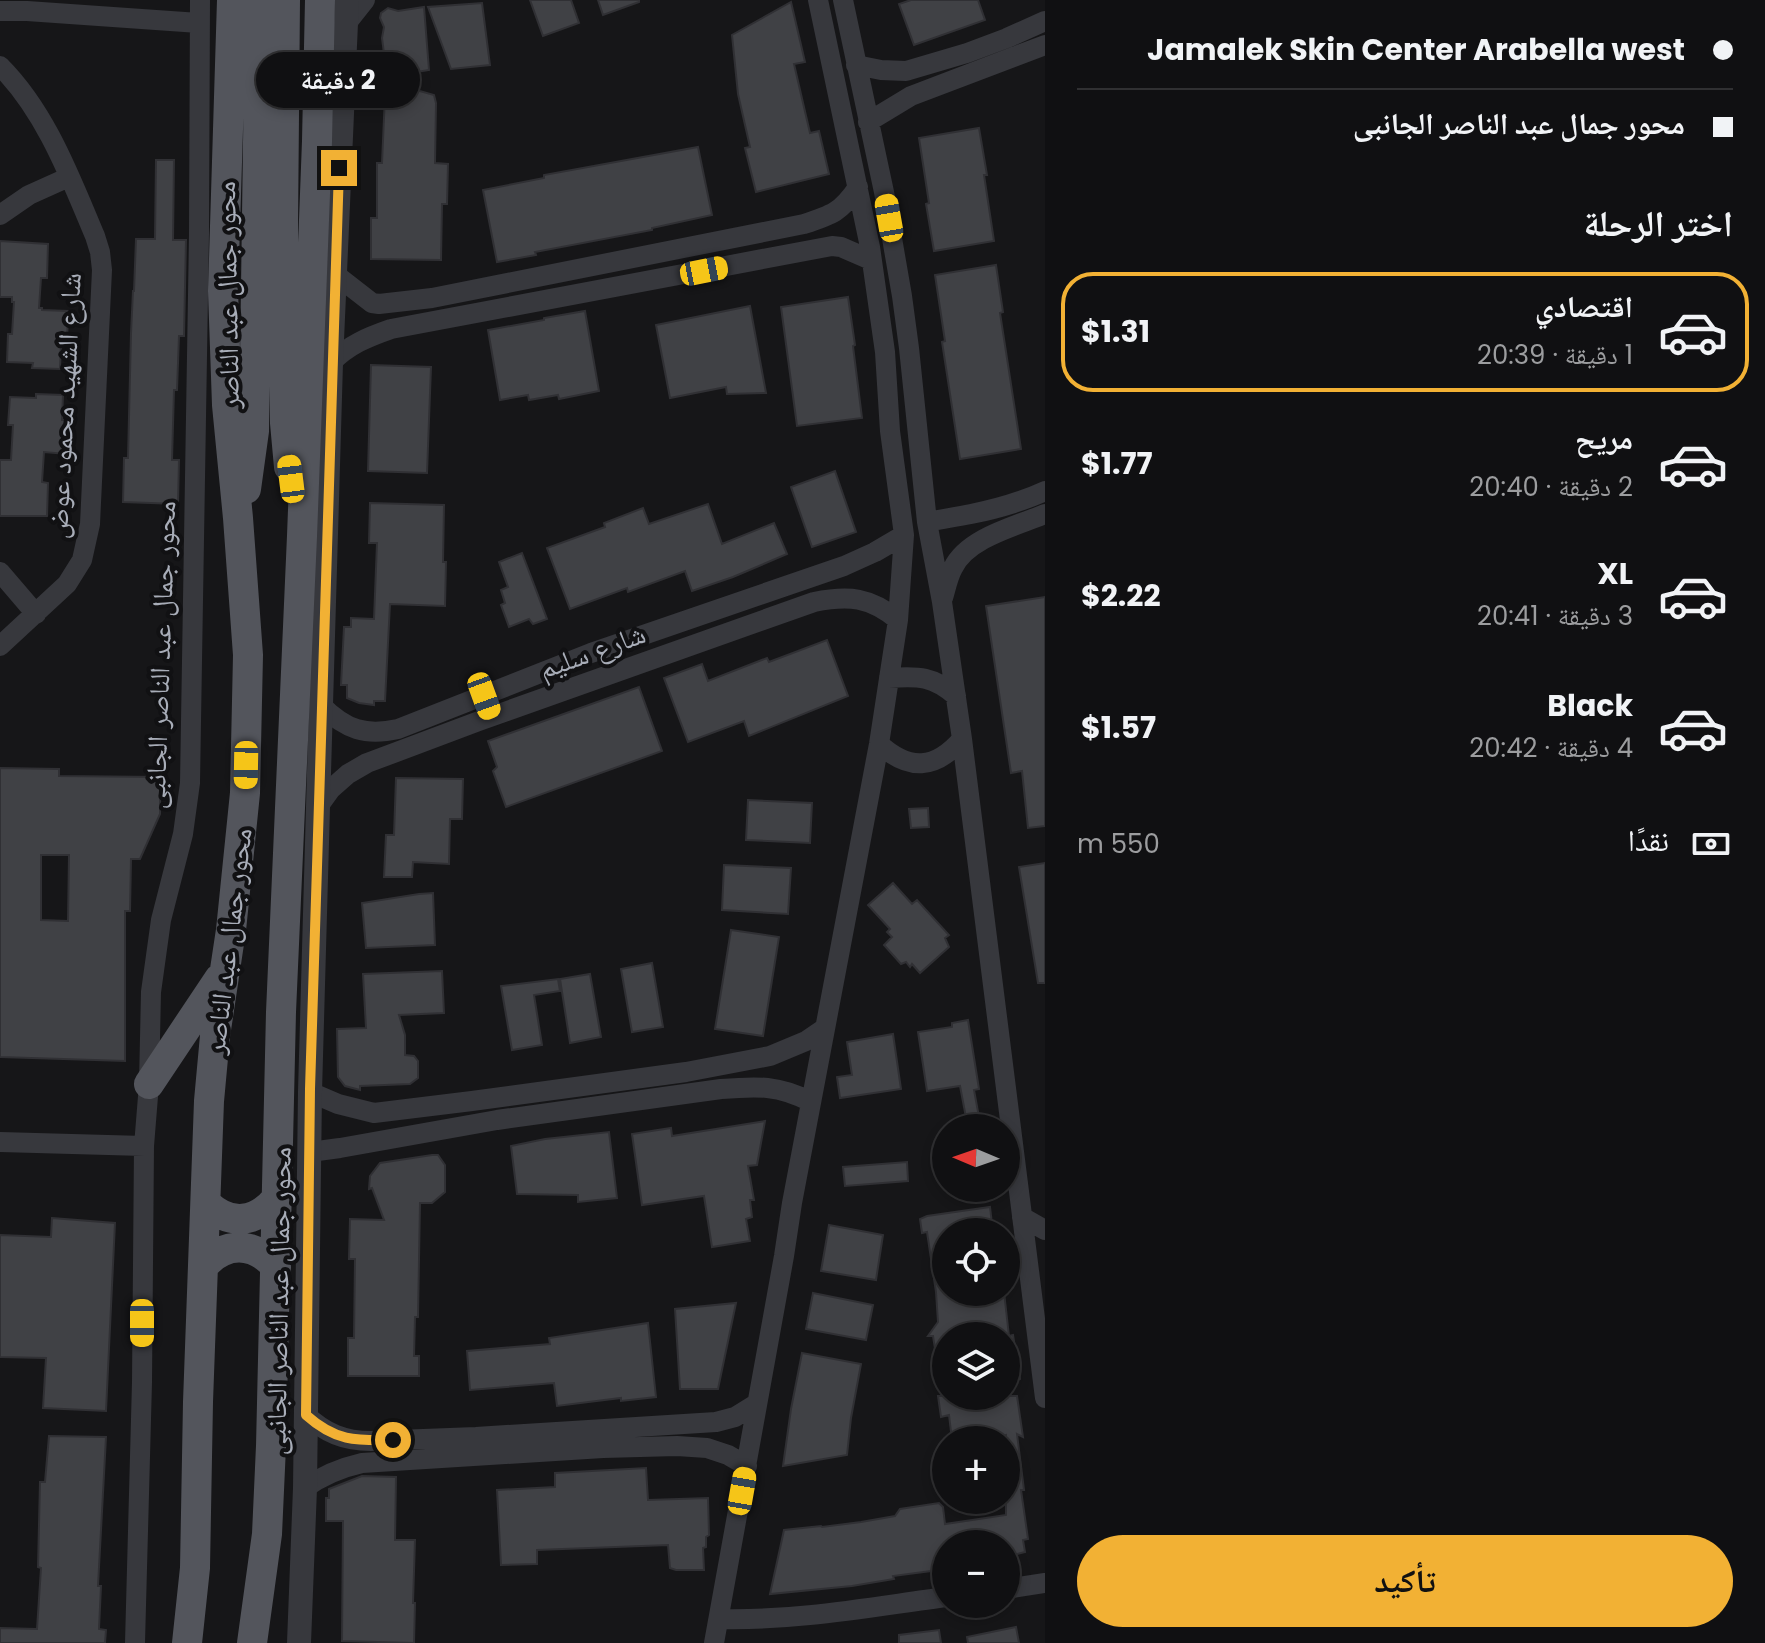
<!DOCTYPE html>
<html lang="ar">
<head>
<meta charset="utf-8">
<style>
  body { margin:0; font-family:Poppins,"Noto Naskh Arabic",sans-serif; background:#1e1e20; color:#f1f3f6; direction:rtl; height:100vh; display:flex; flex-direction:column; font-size:30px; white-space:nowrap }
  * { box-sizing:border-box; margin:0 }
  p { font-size:26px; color:#9c9d9f }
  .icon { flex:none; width:44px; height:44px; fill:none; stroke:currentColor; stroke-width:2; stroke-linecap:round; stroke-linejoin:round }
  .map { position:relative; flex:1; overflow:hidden; direction:ltr }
  .side { display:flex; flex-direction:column; background:#101012; width:720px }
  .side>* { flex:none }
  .guide { display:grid; align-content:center; height:176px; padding:0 32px; background:#101012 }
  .needle { width:52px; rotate:272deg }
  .buttons { position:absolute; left:932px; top:1114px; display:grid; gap:16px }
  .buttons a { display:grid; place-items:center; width:88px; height:88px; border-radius:50%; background:#101012; box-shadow:0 4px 12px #0003,0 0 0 2px #303032; font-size:40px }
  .end { position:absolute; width:36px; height:36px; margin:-18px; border:10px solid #f2b134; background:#111; box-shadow:0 0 0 4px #111 }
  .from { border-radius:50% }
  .bubble { position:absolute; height:56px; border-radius:28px; background:#101012; box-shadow:0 4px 12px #0003,0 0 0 2px #303032; font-size:26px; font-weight:700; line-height:56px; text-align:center; direction:rtl }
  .car { position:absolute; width:24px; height:48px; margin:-24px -12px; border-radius:10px; box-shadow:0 0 6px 2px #0007; background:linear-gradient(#f5c518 24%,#345 0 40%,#f5c518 0 76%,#345 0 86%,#f5c518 0) }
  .guide b { display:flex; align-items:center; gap:28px; height:76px; font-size:30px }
  .guide b+b { border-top:2px solid #303032 }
  .guide i { width:20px; height:20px; background:#f1f3f6 }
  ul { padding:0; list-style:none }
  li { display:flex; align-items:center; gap:24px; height:120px; margin:0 16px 12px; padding:0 16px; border:4px solid transparent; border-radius:32px }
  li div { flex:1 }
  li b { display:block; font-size:30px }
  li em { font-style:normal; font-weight:700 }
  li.on { border-color:#f2b134 }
  li>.icon { width:72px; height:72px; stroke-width:1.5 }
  h2 { padding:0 32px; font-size:36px; line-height:96px }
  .pay { display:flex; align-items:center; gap:20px; height:88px; padding:0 32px; font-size:30px }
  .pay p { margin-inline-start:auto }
  .primary-button { display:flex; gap:16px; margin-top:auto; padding:16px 32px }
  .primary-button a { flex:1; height:92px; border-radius:48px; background:#f2b134; color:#111; font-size:32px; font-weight:700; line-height:92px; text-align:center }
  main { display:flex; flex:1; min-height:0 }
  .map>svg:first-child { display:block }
  .building { fill:#404145; stroke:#303034; stroke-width:2; fill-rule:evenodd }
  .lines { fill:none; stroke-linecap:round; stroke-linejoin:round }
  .minor { stroke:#37383d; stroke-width:20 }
  .tertiary { stroke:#37383d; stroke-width:24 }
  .primary { stroke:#53555c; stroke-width:30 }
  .route { stroke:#f2b134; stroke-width:10 }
  .labels { text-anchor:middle; stroke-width:8; stroke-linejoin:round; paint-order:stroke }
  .street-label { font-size:28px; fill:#a8adb8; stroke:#111113 }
</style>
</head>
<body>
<main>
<section class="side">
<div class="guide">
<b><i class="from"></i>Jamalek Skin Center Arabella west</b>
<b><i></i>محور جمال عبد الناصر الجانبى</b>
</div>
<h2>اختر الرحلة</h2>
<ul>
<li class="on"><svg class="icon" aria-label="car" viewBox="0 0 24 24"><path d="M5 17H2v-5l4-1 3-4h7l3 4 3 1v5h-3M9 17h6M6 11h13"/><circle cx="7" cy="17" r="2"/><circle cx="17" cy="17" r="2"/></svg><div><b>اقتصادي</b><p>1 دقيقة · 20:39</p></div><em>$1.31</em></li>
<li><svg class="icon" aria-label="car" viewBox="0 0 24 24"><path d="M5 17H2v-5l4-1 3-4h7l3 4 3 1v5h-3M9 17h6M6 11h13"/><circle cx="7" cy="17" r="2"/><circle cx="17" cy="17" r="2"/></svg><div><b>مريح</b><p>2 دقيقة · 20:40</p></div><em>$1.77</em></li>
<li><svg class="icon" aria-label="car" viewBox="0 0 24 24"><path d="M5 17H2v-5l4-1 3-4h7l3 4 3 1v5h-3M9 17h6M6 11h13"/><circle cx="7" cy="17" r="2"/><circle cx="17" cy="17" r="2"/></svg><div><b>XL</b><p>3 دقيقة · 20:41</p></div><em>$2.22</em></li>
<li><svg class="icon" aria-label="car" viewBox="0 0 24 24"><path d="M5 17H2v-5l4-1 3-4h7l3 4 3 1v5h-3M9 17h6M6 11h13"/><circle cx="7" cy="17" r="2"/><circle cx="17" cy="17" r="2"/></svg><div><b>Black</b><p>4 دقيقة · 20:42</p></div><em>$1.57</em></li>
</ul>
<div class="pay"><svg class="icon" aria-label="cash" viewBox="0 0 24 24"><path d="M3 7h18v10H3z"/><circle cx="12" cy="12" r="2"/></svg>نقدًا<p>550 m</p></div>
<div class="primary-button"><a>تأكيد</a></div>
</section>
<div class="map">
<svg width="1045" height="1643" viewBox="0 0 1045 1643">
  <rect width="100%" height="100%" fill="#161618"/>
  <path class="building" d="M530,0H571L579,23L543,36Z
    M598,0H639V2L603,15Z
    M911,0H978L985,20L914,45L899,4Z
    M791,2L805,62L794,64L810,133L819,131L829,174L756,192L745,148L750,147L738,94L732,35Z
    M482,3L490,65L451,69L428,7Z
    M424,7L429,70L387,77L382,38L384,27L380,18L381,13L388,8L398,11Z
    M388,82L434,95L436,103L435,163L448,164L447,204H442L441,260L371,259V218H377V163H382L385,95L389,94Z
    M979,128L987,175H984L994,241L934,251L926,204L929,203L919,138Z
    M698,147L712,215L652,228V230L535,252L536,255L497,262L483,190L544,178V175Z
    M156,160H174L173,240H186L184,336H179L177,390H174L172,460H179L178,504L123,502L124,458H128L131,333L133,291H134L136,239H155Z
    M0,241L48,244L47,278H41L39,308H42V310L68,311L67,344H61L60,369L32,368L33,363L7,362L8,334H12L14,302H12V297H0Z
    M996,265L1003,312L1000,313L1021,449L960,459L942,342L945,341L935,275Z
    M848,297L855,345L853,346L862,418L797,426L781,307Z
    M750,306L766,393L727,394L726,387L670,398L656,325Z
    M585,311L599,391L559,399L558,395L529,400L528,395L500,400L488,330L544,320V318Z
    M371,365L431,367L427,473L368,471Z
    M36,394L63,395L62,420H68L66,454L44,452L42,482L48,483L47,516H0V460H11L13,425H8L10,397L36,398Z
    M835,471L856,532L812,547L791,487Z
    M370,503L444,505L443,562H446L445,606L390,604L385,701H374V705L359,703L347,698V685H341L344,627H351V618L374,619L377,543H369Z
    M708,504L722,544L774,523L787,554L733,577L692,591L685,571L628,592L627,588L570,609L547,548L605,527L604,523L643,508L649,524Z
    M522,553L547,619L533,624L529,619L509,627L501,605L505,603L501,590L508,587L499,562Z
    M1045,597V826L1028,828L1022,771L1011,773L986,606Z
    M827,640L848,696L749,736L744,721L688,742L664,678L702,664L708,681L767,658L769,662Z
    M639,687L662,751L506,807L493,771L497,767L488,741Z
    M0,768L59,769V776L160,777V814L140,859H131L130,911H125V1061L0,1057ZM41,855H69L68,921L41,920Z
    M396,778L463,779L462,819H450L449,864L413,862L412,877H384L386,835H394Z
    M748,800L812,803L810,843L746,840Z
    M928,808L929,827L911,828L909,809Z
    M1045,863V983H1038L1019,867Z
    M724,865L791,868L788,914L722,910Z
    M893,883L912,904L917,900L949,935L945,938L949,947L920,973L912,964L910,967L906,962L901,964L884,945L892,937L887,932L890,929L868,905Z
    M433,893L435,945L366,948L362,903L419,894Z
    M731,930L779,937L763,1036L715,1029Z
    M652,963L663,1027L632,1032L621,969Z
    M442,971L444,1013L399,1015L405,1035V1055L414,1056L418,1061V1078L410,1084L360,1086V1090L345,1086L338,1077L337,1029L366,1028L363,974Z
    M590,974L601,1037L570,1043L560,979Z
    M558,979L560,991L534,995L542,1045L512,1050L501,986Z
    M968,1020L979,1089L974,1090L981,1128H968L960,1086L927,1091L918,1032L952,1027V1023Z
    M893,1034L901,1089L840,1098L837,1077L852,1075L847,1042Z
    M765,1121L757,1165L748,1166L754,1200H750L752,1217L746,1219L750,1241L712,1247L704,1196L642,1205L632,1134L671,1128L672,1136Z
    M609,1132L617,1198L578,1202V1195L517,1194L511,1146L545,1139Z
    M432,1155H438L445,1165V1192L432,1203H420L418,1317H415L414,1356H419V1376H348V1338H354L355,1259H349L350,1219L384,1220L372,1188L369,1189L370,1176L380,1163Z
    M907,1162L908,1181L845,1186L843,1167Z
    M990,1207L993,1232H946V1292H1004L1009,1336L1013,1335L1020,1379L1006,1381V1336H946V1374H939L933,1336H928L938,1322L936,1292L927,1232L922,1233L920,1219L927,1216Z
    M52,1218L115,1223L106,1411L43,1408L46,1358L0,1357V1235L51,1237Z
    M829,1225L883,1235L876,1280L821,1271Z
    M813,1293L873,1305L866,1340L806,1329Z
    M736,1303L718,1389H680L675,1309Z
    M648,1323L656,1397L621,1401V1398L557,1406L554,1383L470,1390L467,1351L550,1344L549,1338Z
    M802,1353L861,1364L851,1418L847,1455L783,1466L791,1409Z
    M938,1396H1017L1023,1437L1017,1434L1024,1490H1021L1028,1539L1023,1540L1025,1552L1017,1554L1011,1575L1006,1576V1544H946V1569L893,1576L894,1579L852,1586L770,1594L784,1530L821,1526L822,1527L861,1522L895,1516L900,1509L939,1503L943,1507L945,1524L1006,1515V1435L974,1440H952L949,1415L941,1417Z
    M49,1436L106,1437L98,1586H101L99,1629L106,1630L105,1643H0V1628L37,1629L41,1568L38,1567L40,1482H45Z
    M646,1468L648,1500L708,1498L709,1535L706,1537V1547L703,1548L704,1570H676L670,1568L668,1545L537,1550V1564L501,1565L497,1490L555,1487V1473Z
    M362,1476L396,1477L395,1540H415L413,1603H415L414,1643L342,1641L343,1521H326V1498H329V1489Z
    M1016,1627L1019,1643H968L967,1637Z
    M939,1630L941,1643H899V1635Z"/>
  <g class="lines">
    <path class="minor" d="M843,0L884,192L902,296L909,348L927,522L942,602L962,739L1045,1398
      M0,11H27L199,23
      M346,24L365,0
      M856,65L881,70L906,71L967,53L1007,38L1045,21
      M0,66C46,112 70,177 95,236L100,252L102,270L90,524L82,560L67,584L0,646
      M868,122L911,96L1045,45
      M0,215L29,195L69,177
      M336,275L372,303L379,304L432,298L804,224C832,215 841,212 858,187
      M331,363C348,345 368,337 391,329L832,246L841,247L871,260
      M927,522C942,519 956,517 971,514C996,509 1021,502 1045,491
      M0,572L36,614
      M943,598C946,588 948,577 953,568C967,538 1016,526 1045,514
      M889,678C919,676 933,676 956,696
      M322,706C346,730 366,736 398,729L591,653L844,566L875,552L904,535
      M879,744C909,771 935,770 962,739
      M318,807L331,789L348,774L367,763L479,721L814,602C849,595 870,597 898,620
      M310,1092L338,1104L374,1113L472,1101L686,1072L770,1056L806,1041L825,1028
      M0,1142L144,1146
      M310,1152L340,1148L497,1120L721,1089C757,1086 779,1085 811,1102
      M1022,1217L1045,1230
      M306,1415C325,1433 344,1441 371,1441L476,1437L716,1422L735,1417L756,1404
      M305,1488C323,1475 340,1468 362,1463L603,1448L677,1446L707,1448L728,1455L747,1466
      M1006,1589L1045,1583
      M719,1619C796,1621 870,1607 946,1597
      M135,1643L142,1382L144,1146L149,1084L151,992L161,920L183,834L190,783L199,234L200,0
      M714,1643L784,1256L792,1203L879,744L898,620L904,535L890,431L885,352L870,247L818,0"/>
    <path class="tertiary" d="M299,1643L305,1488L310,1092L318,807L331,363L347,0"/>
    <path class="primary" d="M285,0L283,228L285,423L289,467
      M246,489L254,431L260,0
      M149,1084L219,979
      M207,1204C230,1226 256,1223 276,1199
      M203,1267C224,1241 254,1241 276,1267
      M187,1643L195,1568L198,1402L209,1101L215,1036L231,930L245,793L248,655L238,518L227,405L223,291L232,0
      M252,1643L267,1534L271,1446L281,1012L302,536L317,141L320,0"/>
  </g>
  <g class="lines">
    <path class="route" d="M339,168C328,475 318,782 310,1089C308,1197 307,1306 306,1415C335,1441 355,1441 393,1440"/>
  </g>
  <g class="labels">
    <g class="street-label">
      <text transform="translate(227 295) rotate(-91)" y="10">محور جمال عبد الناصر</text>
      <text transform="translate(64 406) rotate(-87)" y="10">شارع الشهيد محمود عوض</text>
      <text transform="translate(592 651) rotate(-20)" y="10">شارع سليم</text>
      <text transform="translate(160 655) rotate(-88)" y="10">محور جمال عبد الناصر الجانبى</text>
      <text transform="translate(228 941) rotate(-83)" y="10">محور جمال عبد الناصر</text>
      <text transform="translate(278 1301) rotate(-89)" y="10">محور جمال عبد الناصر الجانبى</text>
    </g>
  </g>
</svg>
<div class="buttons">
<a><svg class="needle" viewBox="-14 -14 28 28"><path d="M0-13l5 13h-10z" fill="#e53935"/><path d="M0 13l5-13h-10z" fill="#9c9d9f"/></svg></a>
<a><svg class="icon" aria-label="locate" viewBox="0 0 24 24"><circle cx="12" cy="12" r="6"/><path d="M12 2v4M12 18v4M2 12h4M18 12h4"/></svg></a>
<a><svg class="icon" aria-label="layers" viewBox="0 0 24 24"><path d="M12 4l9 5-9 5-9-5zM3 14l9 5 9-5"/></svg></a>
<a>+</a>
<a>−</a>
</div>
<i class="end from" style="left:393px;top:1440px"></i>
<i class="end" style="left:339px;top:168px"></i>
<div class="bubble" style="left:256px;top:52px;width:164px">2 دقيقة</div>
<i class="car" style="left:889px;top:218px;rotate:350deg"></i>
<i class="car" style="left:704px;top:271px;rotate:79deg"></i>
<i class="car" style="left:291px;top:479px;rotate:353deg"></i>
<i class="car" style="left:484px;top:696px;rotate:160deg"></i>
<i class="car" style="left:246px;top:765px;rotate:181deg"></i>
<i class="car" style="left:142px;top:1323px;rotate:180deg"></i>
<i class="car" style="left:742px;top:1491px;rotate:10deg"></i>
</div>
</main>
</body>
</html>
